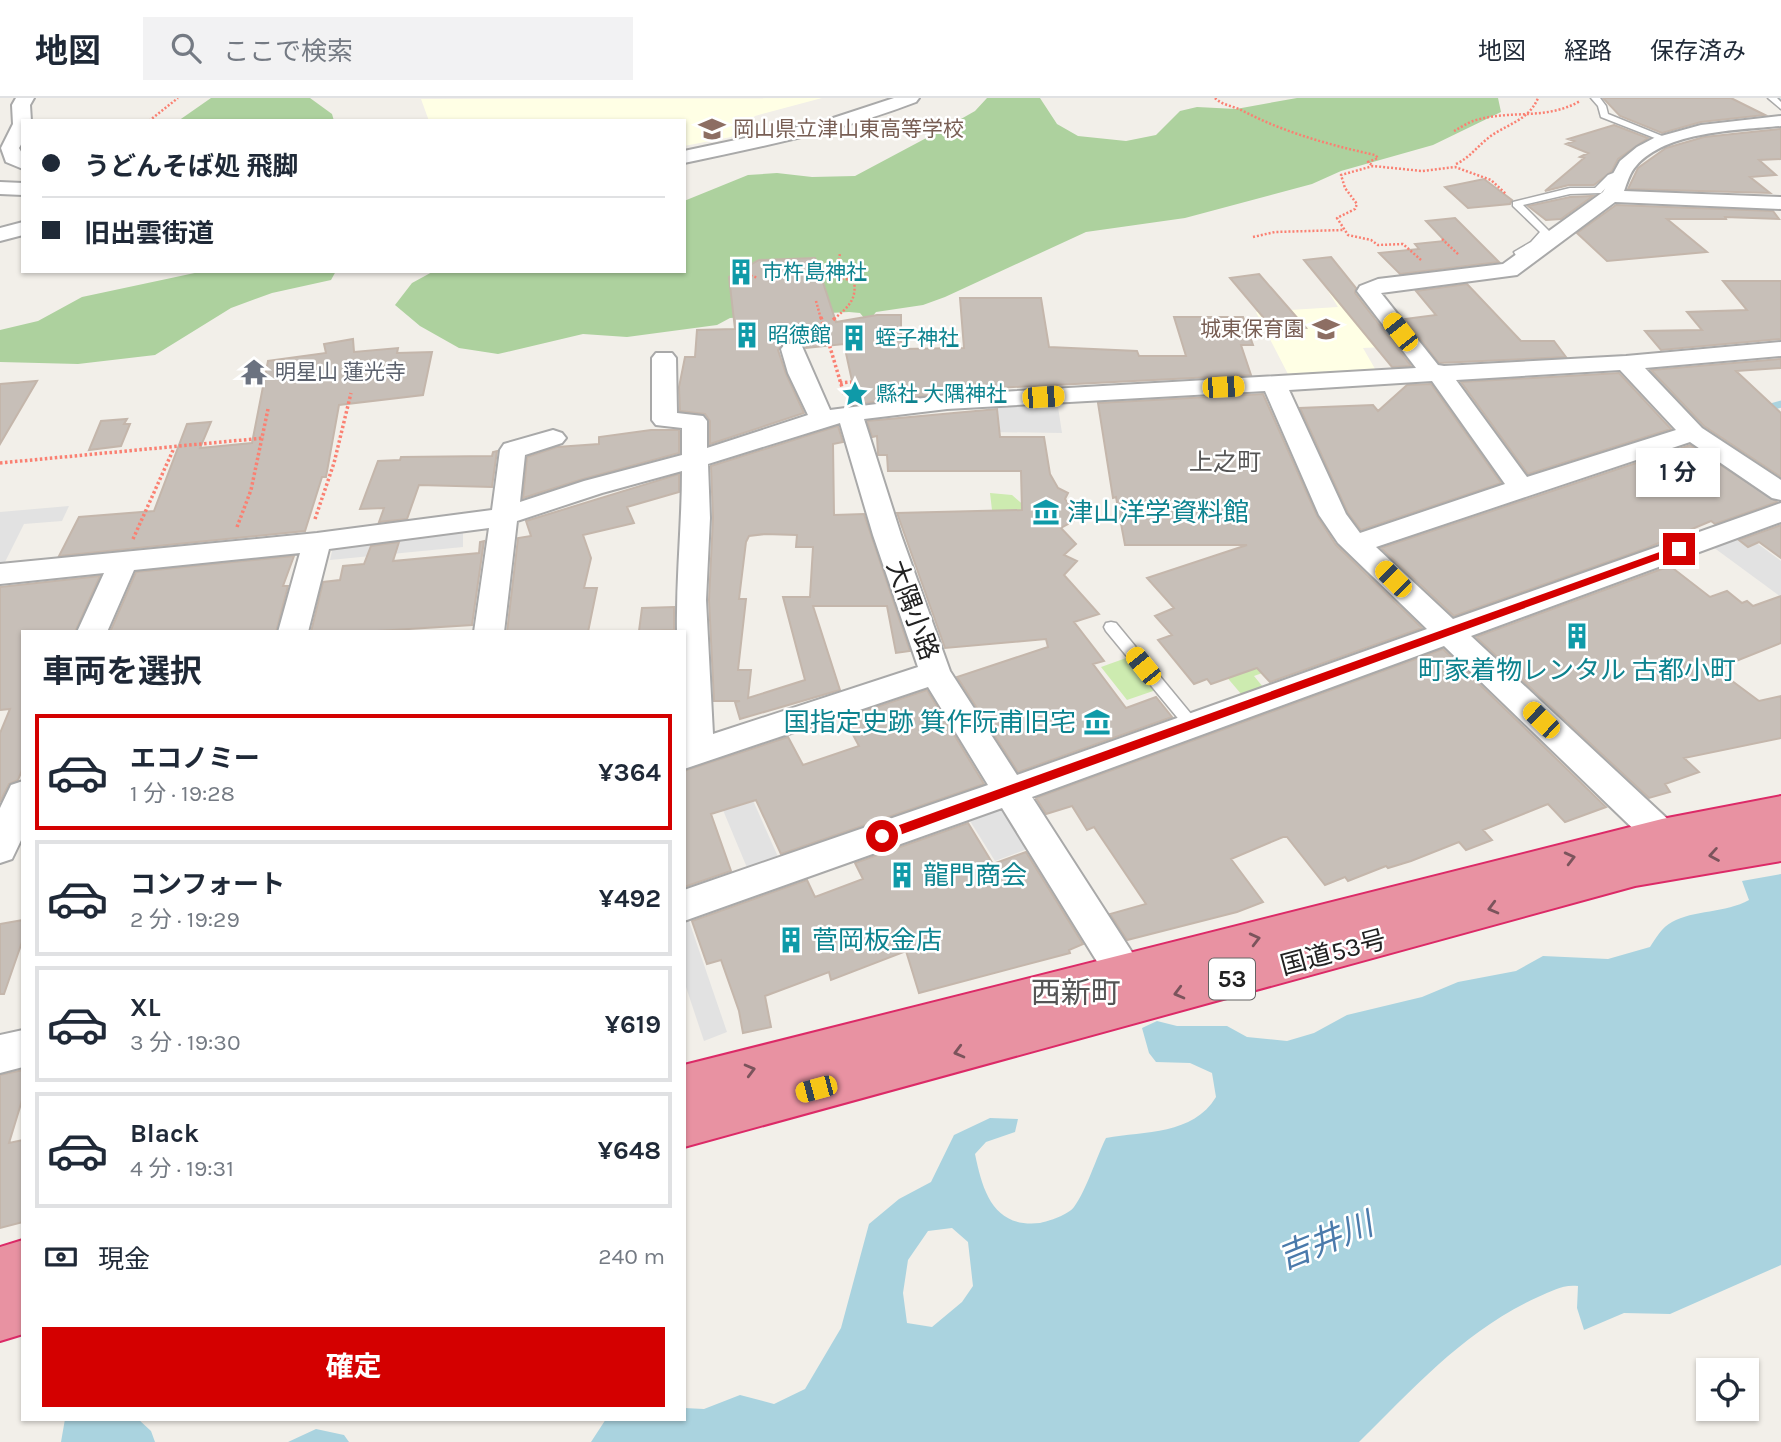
<!DOCTYPE html>
<html lang="ja">
<head>
<meta charset="utf-8">
<style>
  body { margin:0; font-family:Karla,"Noto Sans JP",sans-serif; background:#f2f2f3; color:#1f2937; height:100vh; display:flex; flex-direction:column; font-size:26px; white-space:nowrap }
  * { box-sizing:border-box; margin:0 }
  p { font-size:23px; color:#747a83 }
  .icon { flex:none; width:38px; height:38px; fill:none; stroke:currentColor; stroke-width:2; stroke-linecap:round; stroke-linejoin:round }
  .map { position:relative; flex:1; overflow:hidden }
  .side { position:absolute; left:21px; top:532px; width:665px; height:791px; display:flex; flex-direction:column; background:#fff; border-radius:0px; box-shadow:0 2px 5px #0004 }
  .side>* { flex:none }
  .top-card { position:absolute; left:21px; top:21px; width:665px; height:154px; border-radius:0px; box-shadow:0 2px 5px #0004; display:grid; align-content:center; height:154px; padding:0 21px; background:#fff }
  .tools { position:absolute; left:1696px; top:1260px; display:grid; gap:14px }
  .tools a { display:grid; place-items:center; width:63px; height:63px; border-radius:0px; background:#fff; box-shadow:0 2px 5px #0004; font-size:35px }
  .end { position:absolute; width:32px; height:32px; margin:-16px; border:9px solid #d40000; background:#fff; box-shadow:0 0 0 4px #fff }
  .from { border-radius:50% }
  .bubble { position:absolute; height:49px; border-radius:0px; background:#fff; box-shadow:0 2px 5px #0004; font-size:23px; font-weight:700; line-height:49px; text-align:center }
  .car { position:absolute; width:21px; height:42px; margin:-21px -10px; border-radius:9px; box-shadow:0 0 5px 2px #0007; background:linear-gradient(#f5c518 24%,#345 0 40%,#f5c518 0 76%,#345 0 86%,#f5c518 0) }
  .top-card b { display:flex; align-items:center; gap:24px; height:66px; font-size:26px }
  .top-card b+b { border-top:2px solid #e0e1e3 }
  .top-card i { width:18px; height:18px; background:#1f2937 }
  ul { padding:0; list-style:none }
  li { display:flex; align-items:center; gap:21px; height:116px; margin:0 14px 10px; padding:0 7px; border:4px solid #e0e1e3; border-radius:0px }
  li div { flex:1 }
  li b { display:block; font-size:26px }
  li em { font-style:normal; font-weight:700 }
  li.on { border-color:#d40000 }
  li>.icon { width:63px; height:63px; stroke-width:1.5 }
  h2 { padding:0 21px; font-size:32px; line-height:84px }
  .pay { display:flex; align-items:center; gap:18px; height:77px; padding:0 21px; font-size:26px }
  .pay p { margin-inline-start:auto }
  .action { display:flex; gap:14px; margin-top:auto; padding:14px 21px }
  .action a { flex:1; height:80px; border-radius:0px; background:#d40000; color:#fff; font-size:28px; font-weight:700; line-height:80px; text-align:center }
  header { display:flex; align-items:center; gap:42px; box-sizing:border-box; height:98px; padding:0 35px; background:#fff; border-bottom:2px solid #e0e1e3 }
  header strong { font-size:33px }
  nav { display:flex; gap:38px; margin-inline-start:auto; font-size:24px }
  .search { width:490px; height:63px; background:#f2f2f3; display:flex; align-items:center; gap:18px; box-sizing:border-box; padding:0 24px; border-radius:0px; color:#747a83; font-size:26px }
  .map>svg:first-child { display:block }
  .education { fill:#ffffe5 }
  .grass { fill:#cdebb0 }
  .forest { fill:#add19e }
  .parking { fill:#e2e2e2 }
  .water { fill:#aad3df; fill-rule:evenodd }
  .lines { fill:none; stroke-linecap:round; stroke-linejoin:round }
  .stream-far1 { stroke:#aad3df; stroke-width:5 }
  .stream { stroke:#aad3df; stroke-width:7 }
  .building { fill:#c7bfb8; stroke:#c4b6ab; stroke-width:2; fill-rule:evenodd }
  .lane-casing { stroke:#a9a9a9; stroke-width:3 }
  .street-casing { stroke:#a9a9a9; stroke-width:4 }
  .highway-casing { stroke:#dc2a67; stroke-width:4 }
  .path-far1 { stroke:#fa8072; stroke-width:2.5; stroke-dasharray:2 2; stroke-linecap:butt }
  .path { stroke:#fa8072; stroke-width:3.5; stroke-dasharray:2.5 2.5; stroke-linecap:butt }
  .lane { fill:#fff; fill-rule:evenodd }
  .street { fill:#fff; fill-rule:evenodd }
  .highway { fill:#e892a2; fill-rule:evenodd }
  .oneway { stroke:#7b545c }
  .route { fill:#d40000 }
  .labels { text-anchor:middle; stroke-width:5; stroke-linejoin:round; paint-order:stroke }
  .far-education-label { font-size:21px; fill:#785e54; stroke:#fff; text-anchor:start }
  .far-culture-label { font-size:21px; fill:#0d838f; stroke:#fff; text-anchor:start }
  .far-worship-label { font-size:21px; fill:#5b616d; stroke:#fff; text-anchor:start }
  .far-quarter-label { font-size:24px; fill:#555; stroke:#fff }
  .shield { fill:#fff; stroke:#646464; stroke-width:2 }
  .shield-label { font-size:24px; font-weight:bold; fill:#222 }
  .culture-label { font-size:26px; fill:#0d838f; stroke:#fff; text-anchor:start }
  .street-label { font-size:26px; fill:#222; stroke:#fff }
  .quarter-label { font-size:30px; fill:#555; stroke:#fff }
  .near-water-label { font-size:33px; font-style:italic; fill:#4a7aab; stroke:#fff }
</style>
</head>
<body>
<header>
<strong>地図</strong>
<div class="search"><svg class="icon" aria-label="search" viewBox="0 0 24 24"><circle cx="10" cy="10" r="6"/><path d="M15 15l6 6"/></svg>ここで検索</div>
<nav><a>地図</a><a>経路</a><a>保存済み</a></nav>
</header>
<div class="map">
<svg width="1781" height="1344" viewBox="0 0 1781 1344">
  <rect width="100%" height="100%" fill="#f2efe9"/>
  <path class="education" d="M822,0L755,18L731,39L684,48V23H429L421,1Z
    M1356,191L1401,248L1363,250L1378,276L1290,280L1256,214L1338,209L1328,193Z"/>
  <path class="grass" d="M990,395L1012,397L1027,410L994,429Z
    M1189,535L1279,569L1254,578L1263,589L1242,597Z
    M1129,559L1156,592L1127,602L1101,569Z"/>
  <path class="forest" d="M211,0H310L332,16L334,23H178Z
    M987,0H1040L1057,26L1078,38L1126,43L1156,37L1180,13L1197,9L1236,11L1297,0H1498L1501,14L1433,47L1341,73L1312,86L1185,120L1086,134L945,199L923,207L876,214L872,219L865,221L860,215L849,214L730,220L717,227L627,239L583,236L498,256L459,250L420,228L395,207L412,185L434,173H684V103L748,77L777,75L812,79L855,78L947,29L975,13Z
    M204,173H336L331,182L272,195L231,210L155,257L78,266L0,264V232L38,223L82,199Z"/>
  <path class="parking" d="M988,308L1058,309L1062,335L990,334Z
    M69,408L62,423L24,426L3,468L0,469V414Z
    M463,428V449L330,462L334,445Z
    M1746,437L1781,463V499L1713,449Z
    M739,671L779,761L748,772L710,681Z
    M1010,708L1035,748L995,763L970,723Z
    M689,823L727,934L704,943L684,883V824Z"/>
  <path class="water" d="M1781,776V1167L1670,1216L1624,1215L1584,1232L1577,1210L1578,1188C1563,1186 1552,1193 1538,1199C1465,1232 1415,1289 1359,1344H591L606,1321H684V1310L704,1311L740,1297L774,1306L805,1291L841,1230L869,1126L899,1101L931,1084L954,1037L990,1020L1018,1021L1015,1034L986,1044L975,1056C983,1095 994,1130 1040,1125C1049,1123 1068,1117 1074,1109C1087,1091 1096,1060 1106,1040C1145,1033 1193,1037 1216,999L1212,975L1190,965L1156,964L1149,955L1142,930L1157,923L1177,928H1227L1247,939L1287,943L1314,935L1347,917L1422,899L1458,884L1516,873L1543,858L1608,861L1650,849C1656,840 1662,829 1672,824C1693,812 1726,815 1749,802L1742,783ZM952,1130L968,1144L973,1188L962,1204L932,1229L907,1225L903,1195L908,1162L928,1133Z
    M65,1321H138L151,1333L155,1344H61Z
    M316,1331L344,1337L349,1344H288Z"/>
  <g class="lines">
    <path class="stream-far1" d="M1775,0L1781,4"/>
    <path class="stream" d="M1763,311L1781,306"/>
  </g>
  <path class="building" d="M1603,0H1731L1765,17L1701,24L1662,35L1620,18Z
    M1614,27L1648,40L1618,61L1612,73L1594,87H1569L1545,93L1584,60L1580,59L1588,55L1566,46L1574,43L1568,41Z
    M1781,31V61L1759,62L1776,77L1750,79L1770,95L1628,91L1638,70L1666,50L1704,39Z
    M1484,81L1512,102L1510,106L1468,110L1445,89Z
    M1593,98L1561,121L1546,122L1528,108L1570,99Z
    M1616,107L1773,113L1779,121L1725,119L1726,121H1667L1707,154L1607,163L1577,135Z
    M1455,120L1499,164L1400,176L1379,155L1419,151L1415,146L1445,143L1426,123Z
    M1331,159L1356,190L1355,195L1411,268L1392,269L1304,162Z
    M815,160L836,224L877,217H901V251L964,250L960,200H1041L1049,249L1137,253L1139,258H1186L1174,219H1243L1253,247H1241L1251,277L995,290L857,306L844,246L806,250L801,243H785L778,252L786,276L804,315L710,346V323L705,316L680,313L679,289L685,259H695L697,232L735,231L729,179L759,162Z
    M1259,176L1306,230L1274,232L1230,180Z
    M1723,183H1781V241L1661,252L1645,233L1702,232L1687,214L1747,212Z
    M1467,186L1521,243H1554L1566,259L1439,265L1405,221L1436,217L1416,193Z
    M353,241L354,254L398,250L397,255L432,254L423,297L339,307L326,379H322L305,433L59,458L79,419L154,413L187,326L211,324L200,350L252,345L268,263L326,255L324,246Z
    M1781,261V270L1736,273L1781,315V379L1704,328L1651,272Z
    M1619,275L1671,331L1528,376L1461,284Z
    M37,283L0,346V286Z
    M1431,286L1501,385L1361,432L1348,415L1300,310L1373,307L1378,313L1407,287Z
    M1263,296L1317,418L1336,447L1422,530L1270,584L1257,570L1211,586L1207,581L1194,586L1158,542L1172,537L1155,518L1174,510L1147,480L1247,447H1125L1116,399L1113,400L1098,305Z
    M997,311L1000,339H1044L1050,376L1058,390L1068,395L1065,401L1079,420L1061,430L1076,446L1064,457L1077,463L1064,477L1099,516L1074,524L1104,563L1093,566L1126,610L1156,599L1172,619L1018,674L957,579L1048,549L1046,541L945,550L897,415L1022,412L1021,373H888L887,357H878L877,338L872,339L867,323Z
    M127,321L124,326H130L121,348L89,352L101,323Z
    M838,328L843,344L833,346L834,417L864,416L910,553L896,555L887,508H813L840,592L740,621L735,604L740,603H714L709,502L713,420L711,368ZM765,436L797,437L796,449H813L810,499H783L805,582L748,600L751,572H738L746,501H739L746,444L749,438Z
    M651,332H679V355L583,381L523,400L527,359L557,349L599,346V339Z
    M1690,347L1777,404L1715,426L1711,423L1647,450L1454,518L1381,450Z
    M497,353L492,389L419,387L407,421L379,424L384,410L360,411L378,363L400,362L401,359L492,358L493,354Z
    M679,376V394L627,409L634,425L583,437L591,460L584,490H597L588,534H507L518,440L531,438L526,423Z
    M1781,427V460L1759,444L1748,449L1739,442Z
    M484,443L472,527L361,534H311L323,484L340,482L343,468L364,466L371,448L399,444L393,463L479,455L480,444Z
    M294,458L283,488H288L276,534H110L136,474Z
    M1670,468L1710,499L1727,493L1742,505L1747,503L1753,508L1781,498V545L1716,571L1759,603L1781,598V640L1684,660L1699,674L1665,686L1670,694L1649,700L1476,539Z
    M100,478L75,534H23V670L18,682L9,686L0,704V635L10,611L0,612V489Z
    M674,509V532L639,533L642,510Z
    M1443,551L1606,709L1565,724L1548,706L1483,732L1492,742L1466,752L1459,744L1411,763L1388,770L1386,768L1348,783L1345,779L1325,787L1287,739H1283L1231,761L1263,804L1237,814L1127,842L1110,816L1146,806L1094,729L1087,732L1072,708L1046,716L1036,700Z
    M927,592L984,686L781,756L756,702L711,716L731,773L684,789V673L788,639L803,667L859,648L844,620Z
    M968,725L993,766L1026,754L1083,846L1069,852L1070,855L919,895L906,853L831,882L829,874L765,898L771,929L743,935L739,913L721,862L707,866L692,823L807,782L815,799L863,781L855,765Z
    M23,822V841L4,896H0V826Z
    M23,972V999L9,1045L23,1042V1124L0,1130V977Z"/>
  <g class="lines">
    <g class="lane-casing">
      <path id="lane" d="M1591,0H1600L1606,8L1608,16L1672,42L1665,44L1601,19L1598,8Z
        M1768,0H1777L1781,4V11Z
        M1624,71L1627,72V76L1614,81L1601,95L1570,96L1523,107L1550,134L1539,148L1525,155L1529,162L1528,164H1520L1514,154L1531,144L1540,134L1513,108V104L1570,90H1595L1608,77Z
        M1111,524L1116,525L1196,622L1199,626L1196,630H1186L1106,533L1104,529L1106,525Z"/>
    </g>
    <g class="street-casing">
      <path id="street" d="M16,0H34L30,7L31,23H23V43L19,50L23,57V71L6,64L1,50L13,26L12,7Z
        M894,0H919L916,4C841,33 763,48 684,65V53L821,24Z
        M1781,18V28C1739,32 1666,33 1636,68C1630,74 1627,85 1624,93L1781,99V111L1615,104L1517,177L1381,195L1438,267L1444,268L1626,258L1781,244V258L1645,270L1702,330L1781,382V402L1772,400L1690,344L1376,449L1453,521L1781,405V424L1471,538L1674,727L1679,737L1674,747L1662,751L1650,747L1444,548L1032,699L1137,862L1154,899L1149,911L1135,916L1121,911L1109,883L1002,710L684,823V792L988,687L928,589L684,671V534H677C676,480 682,427 682,373L602,395L517,423L504,534H474L489,430L329,451L308,534H278L300,455L134,472L107,534H77L104,475L0,486V466L317,435L492,412L500,352L504,346L553,332L562,335L566,340L562,345L525,357L520,404L584,383L682,357V330L656,327L652,322V260L656,255H672L676,260L677,315L703,318L707,323V350L808,317L788,275L781,251L785,246H801L830,312L947,297L1416,270L1357,193L1360,188L1378,181L1503,166L1603,94L1620,63L1637,49L1654,40L1701,27ZM1620,272L1676,332L1527,379L1456,282ZM1432,283L1505,386L1360,435L1346,416L1289,292ZM1265,293L1319,417L1338,445L1427,531L1017,677L950,573L901,437L864,321L947,311ZM840,325L873,437L918,569L713,636L706,502L710,420L708,366Z
        M0,84L23,85V97L0,96Z
        M23,124V137L0,143V130Z
        M23,683V738L12,761L0,765V710L11,687Z
        M23,932V969L0,975V937Z"/>
    </g>
    <g class="highway-casing">
      <path id="highway" d="M1781,698V763L1635,788L684,1049V967L1662,721Z
        M23,1142V1236L0,1243V1149Z"/>
    </g>
    <path class="path-far1" d="M1215,0C1223,8 1235,8 1245,14C1286,35 1330,47 1375,57L1378,60L1368,64L1373,68
      M149,23L178,0
      M1454,33C1460,30 1467,25 1473,23C1509,11 1546,23 1580,3
      M1456,66C1469,60 1476,50 1487,41C1505,26 1528,24 1538,0
      M1253,139L1275,134L1343,132
      M1442,141L1459,157
      M839,162L840,155
      M1421,162L1403,146L1378,147L1371,142L1348,137L1337,120L1355,111L1357,106L1345,90L1341,77L1373,68L1422,73L1455,69L1491,82L1506,96
      M743,175L758,180
      M816,203L821,221
      M834,221C848,209 857,202 854,183L842,180"/>
    <path class="path" d="M821,219L844,296
      M833,222L836,219
      M840,285L851,284
      M0,365L264,340
      M315,421L334,365L351,295
      M237,429L251,392L268,311
      M133,441L174,350"/>
    <use href="#lane" class="lane"/>
    <use href="#street" class="street"/>
    <use href="#highway" class="highway"/>
  </g>
  <defs><path id="oneway-chevron" d="M-2-3.5L2.5 0L-2 3.5" fill="none" stroke-width="1.6" stroke-linecap="round" stroke-linejoin="round" transform="scale(1.75)"/></defs>
  <g class="oneway">
    <use href="#oneway-chevron" transform="translate(1714 757) rotate(170)"/>
    <use href="#oneway-chevron" transform="translate(1570 760) rotate(-14)"/>
    <use href="#oneway-chevron" transform="translate(1493 810) rotate(165)"/>
    <use href="#oneway-chevron" transform="translate(1255 841) rotate(-14)"/>
    <use href="#oneway-chevron" transform="translate(1179 895) rotate(165)"/>
    <use href="#oneway-chevron" transform="translate(959 954) rotate(165)"/>
    <use href="#oneway-chevron" transform="translate(750 972) rotate(-15)"/>
  </g>
  <path class="route" d="M1679,447L1682,448V453L886,742L882,743L876,738L877,735Z"/>
  <defs>
    <g id="school-bare" transform="scale(2.1)"><path d="M0-5L7-2L0 1L-7-2ZM-4 1L0 2.5L4 1V4Q0 6-4 4Z" fill="#8d6e63" stroke="#fff" stroke-width="2.5" paint-order="stroke"/></g>
    <g id="building-bare" transform="scale(2.1)"><path d="M-4-6H4V6H1V3H-1V6H-4ZM-2.5-4.3h1.7v1.8h-1.7ZM.8-4.3h1.7v1.8H.8ZM-2.5-1h1.7V.8h-1.7ZM.8-1h1.7V.8H.8Z" fill="#0f9aa8" stroke="#fff" stroke-width="2.5" paint-order="stroke"/></g>
    <g id="temple-bare" transform="scale(2.1)"><path d="M0-6L5-2H3V0L6.5 2.5H4V6H1.5V3h-3V6H-4V2.5H-6.5L-3 0V-2H-5Z" fill="#6b7280" stroke="#fff" stroke-width="2.5" paint-order="stroke"/></g>
    <g id="sight-bare" transform="scale(2.1)"><path d="M0-6L1.8-2.2L6-1.7L2.9 1.2L3.7 5.4L0 3.3L-3.7 5.4L-2.9 1.2L-6-1.7L-1.8-2.2Z" fill="#0f9aa8" stroke="#fff" stroke-width="2.5" paint-order="stroke"/></g>
    <g id="museum-bare" transform="scale(2.1)"><path d="M0-6L6-3V-2H-6V-3ZM-5-1h2V3h-2ZM-1-1h2V3h-2ZM3-1h2V3H3ZM-6 4H6V6H-6Z" fill="#0f9aa8" stroke="#fff" stroke-width="2.5" paint-order="stroke"/></g>
  </defs>
  <g fill-rule="evenodd">
    <use href="#school-bare" x="712" y="31"/>
    <use href="#building-bare" x="741" y="174"/>
    <use href="#school-bare" x="1326" y="231"/>
    <use href="#building-bare" x="747" y="237"/>
    <use href="#building-bare" x="854" y="240"/>
    <use href="#temple-bare" x="254" y="274"/>
    <use href="#sight-bare" x="855" y="296"/>
    <use href="#museum-bare" x="1046" y="414"/>
    <use href="#building-bare" x="1577" y="538"/>
    <use href="#museum-bare" x="1097" y="624"/>
    <use href="#building-bare" x="902" y="777"/>
    <use href="#building-bare" x="791" y="842"/>
  </g>
  <g class="labels">
    <g class="far-education-label">
      <text x="733" y="38">岡山県立津山東高等学校</text>
      <text x="1305" y="238" text-anchor="end">城東保育園</text>
    </g>
    <g class="far-culture-label">
      <text x="762" y="181">市杵島神社</text>
      <text x="768" y="244">昭徳館</text>
      <text x="875" y="247">蛭子神社</text>
      <text x="876" y="303">縣社 大隅神社</text>
    </g>
    <g class="far-worship-label">
      <text x="275" y="281">明星山 蓮光寺</text>
    </g>
    <g class="far-quarter-label">
      <text x="1225" y="372">上之町</text>
    </g>
    <rect class="shield" x="1209" y="860.5" width="46" height="41" rx="5"/>
    <g class="shield-label">
      <text x="1232" y="889">53</text>
    </g>
    <g class="culture-label">
      <text x="1067" y="423">津山洋学資料館</text>
      <text x="1577" y="581" text-anchor="middle">町家着物レンタル 古都小町</text>
      <text x="1076" y="633" text-anchor="end">国指定史跡 箕作阮甫旧宅</text>
      <text x="923" y="786">龍門商会</text>
      <text x="812" y="851">菅岡板金店</text>
    </g>
    <g class="street-label">
      <text transform="translate(913 512) rotate(70)" y="9">大隅小路</text>
      <text transform="translate(1333 854) rotate(-15)" y="9">国道53号</text>
    </g>
    <g class="quarter-label">
      <text x="1076" y="905">西新町</text>
    </g>
    <g class="near-water-label">
      <text transform="translate(1325 1142) rotate(-22)" y="12">吉井川</text>
    </g>
  </g>
</svg>
<div class="tools">
<a><svg class="icon" aria-label="locate" viewBox="0 0 24 24"><circle cx="12" cy="12" r="6"/><path d="M12 2v4M12 18v4M2 12h4M18 12h4"/></svg></a>
</div>
<i class="end from" style="left:882px;top:738px"></i>
<i class="end" style="left:1679px;top:451px"></i>
<div class="bubble" style="left:1636px;top:350px;width:84px">1 分</div>
<i class="car" style="left:1400px;top:234px;rotate:322deg"></i>
<i class="car" style="left:1223px;top:289px;rotate:87deg"></i>
<i class="car" style="left:1043px;top:299px;rotate:86deg"></i>
<i class="car" style="left:1393px;top:481px;rotate:315deg"></i>
<i class="car" style="left:1143px;top:568px;rotate:321deg"></i>
<i class="car" style="left:1541px;top:622px;rotate:314deg"></i>
<i class="car" style="left:816px;top:991px;rotate:255deg"></i>
<div class="top-card">
<b><i class="from"></i>うどんそば処 飛脚</b>
<b><i></i>旧出雲街道</b>
</div>
<section class="side">
<h2>車両を選択</h2>
<ul>
<li class="on"><svg class="icon" aria-label="car" viewBox="0 0 24 24"><path d="M5 17H2v-5l4-1 3-4h7l3 4 3 1v5h-3M9 17h6M6 11h13"/><circle cx="7" cy="17" r="2"/><circle cx="17" cy="17" r="2"/></svg><div><b>エコノミー</b><p>1 分 · 19:28</p></div><em>¥364</em></li>
<li><svg class="icon" aria-label="car" viewBox="0 0 24 24"><path d="M5 17H2v-5l4-1 3-4h7l3 4 3 1v5h-3M9 17h6M6 11h13"/><circle cx="7" cy="17" r="2"/><circle cx="17" cy="17" r="2"/></svg><div><b>コンフォート</b><p>2 分 · 19:29</p></div><em>¥492</em></li>
<li><svg class="icon" aria-label="car" viewBox="0 0 24 24"><path d="M5 17H2v-5l4-1 3-4h7l3 4 3 1v5h-3M9 17h6M6 11h13"/><circle cx="7" cy="17" r="2"/><circle cx="17" cy="17" r="2"/></svg><div><b>XL</b><p>3 分 · 19:30</p></div><em>¥619</em></li>
<li><svg class="icon" aria-label="car" viewBox="0 0 24 24"><path d="M5 17H2v-5l4-1 3-4h7l3 4 3 1v5h-3M9 17h6M6 11h13"/><circle cx="7" cy="17" r="2"/><circle cx="17" cy="17" r="2"/></svg><div><b>Black</b><p>4 分 · 19:31</p></div><em>¥648</em></li>
</ul>
<div class="pay"><svg class="icon" aria-label="cash" viewBox="0 0 24 24"><path d="M3 7h18v10H3z"/><circle cx="12" cy="12" r="2"/></svg>現金<p>240 m</p></div>
<div class="action"><a>確定</a></div>
</section>
</div>
</body>
</html>
